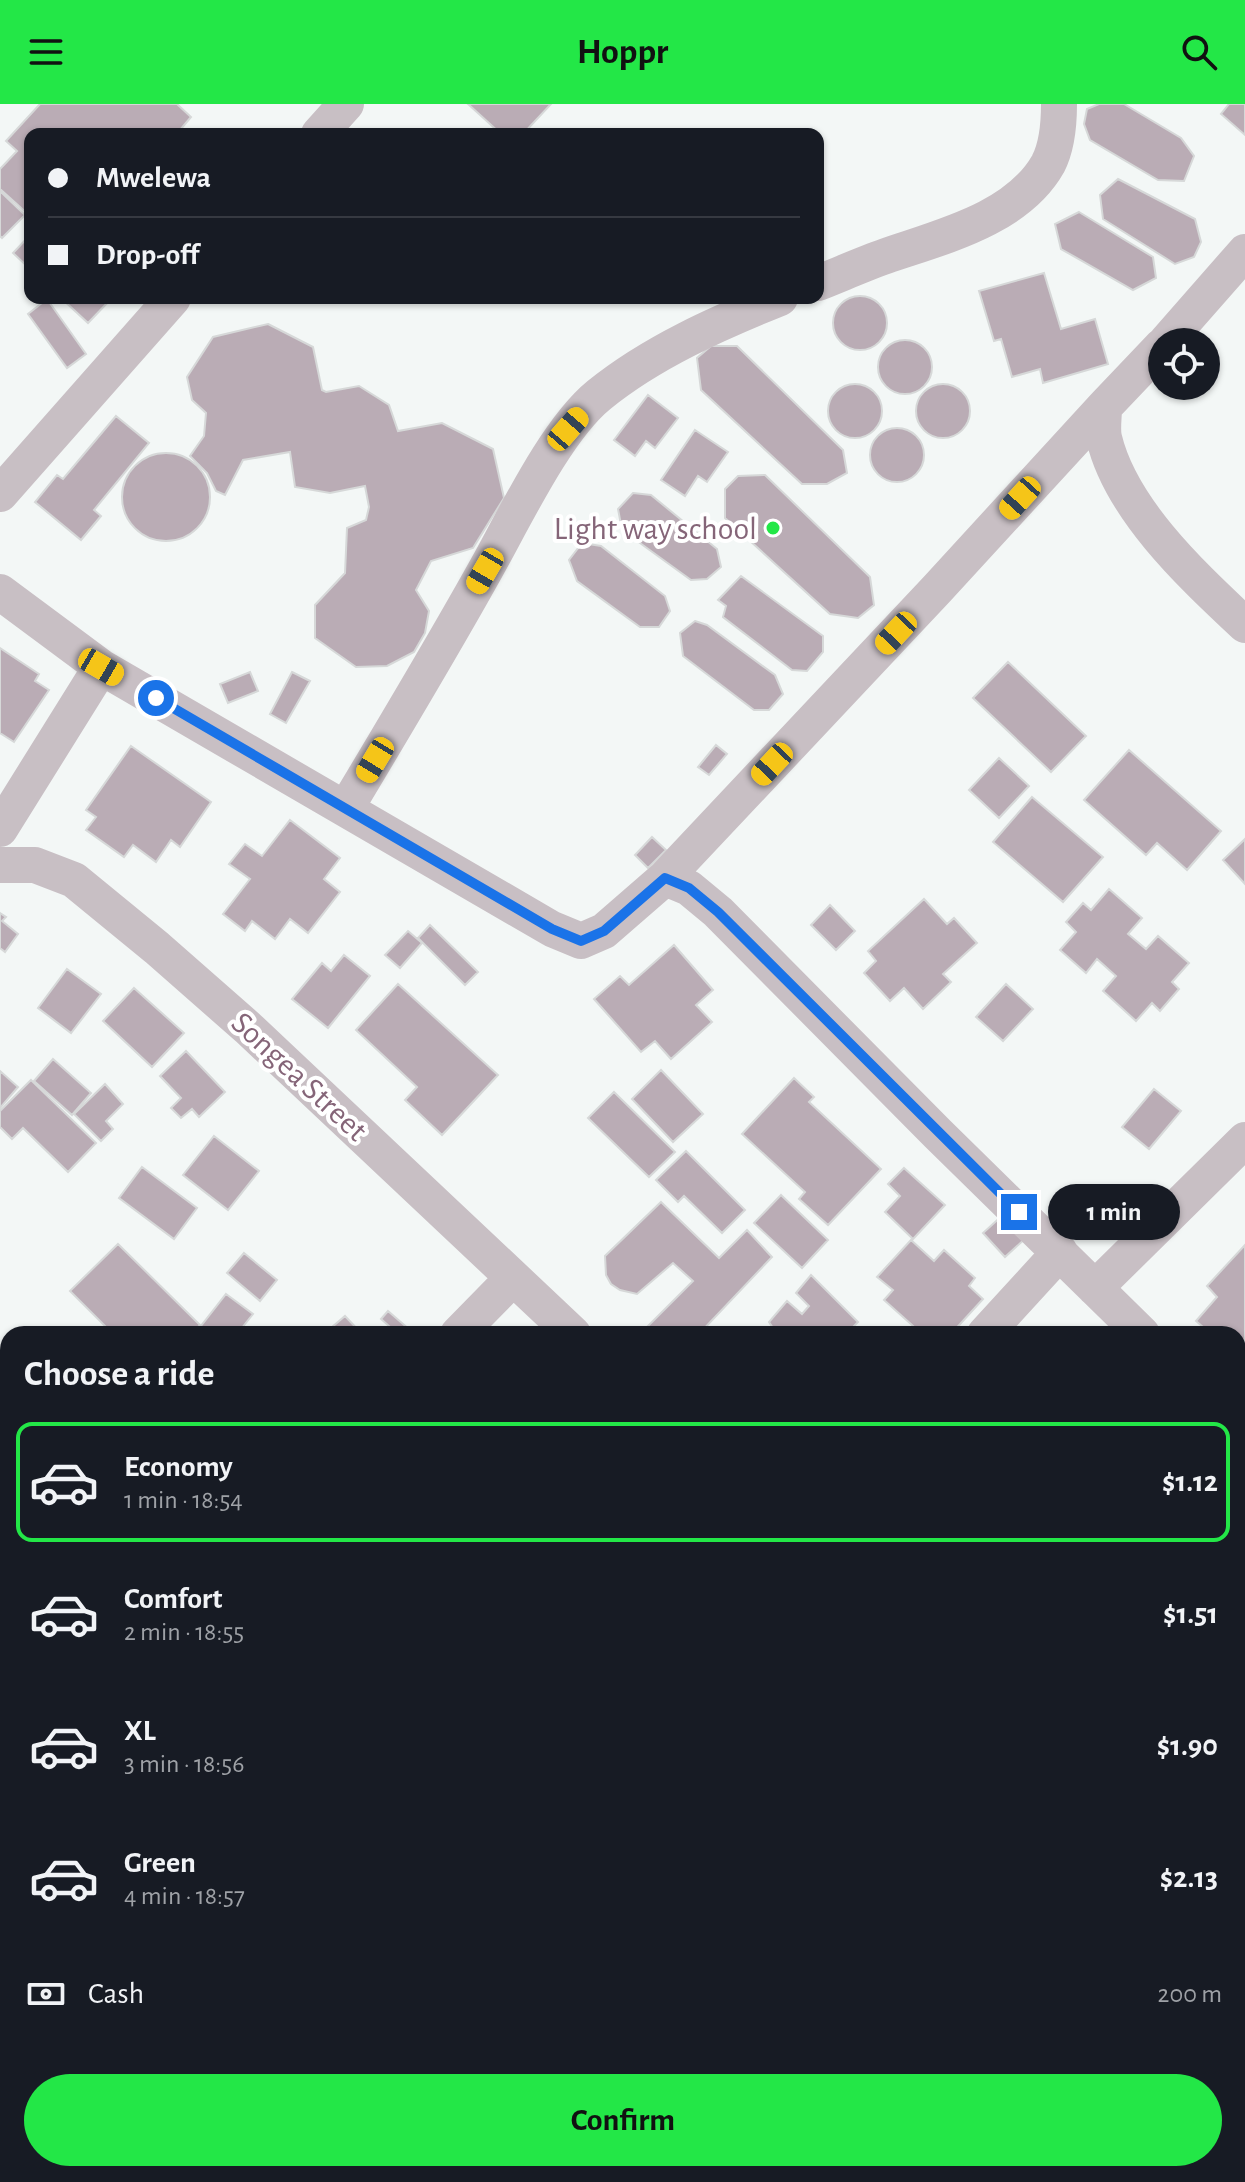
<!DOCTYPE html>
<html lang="en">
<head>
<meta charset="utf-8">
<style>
  body { margin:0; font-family:"Alegreya Sans",sans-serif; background:#242831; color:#f1f3f6; height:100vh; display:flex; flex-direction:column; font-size:30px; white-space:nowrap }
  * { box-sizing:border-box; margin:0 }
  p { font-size:26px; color:#9ea1a6 }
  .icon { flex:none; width:44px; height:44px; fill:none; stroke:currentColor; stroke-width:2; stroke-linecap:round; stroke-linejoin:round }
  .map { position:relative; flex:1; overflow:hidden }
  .details { position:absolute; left:0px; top:1222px; width:1246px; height:856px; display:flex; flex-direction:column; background:#171b24; border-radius:24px 24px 0 0; box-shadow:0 2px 6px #0004 }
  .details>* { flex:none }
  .guide { position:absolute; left:24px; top:24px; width:800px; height:176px; border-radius:16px; box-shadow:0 2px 6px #0004; display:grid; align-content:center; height:176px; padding:0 24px; background:#171b24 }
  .tools { position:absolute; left:1148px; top:224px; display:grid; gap:16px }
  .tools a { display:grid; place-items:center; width:72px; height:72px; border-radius:50%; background:#171b24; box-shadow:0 2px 6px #0004; font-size:40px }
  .end { position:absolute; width:36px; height:36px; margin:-18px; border:10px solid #1a73e8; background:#fff; box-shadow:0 0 0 4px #fff }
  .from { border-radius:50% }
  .bubble { position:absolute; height:56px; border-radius:28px; background:#171b24; box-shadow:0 2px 6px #0004; font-size:26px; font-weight:700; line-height:56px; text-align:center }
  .car { position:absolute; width:24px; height:48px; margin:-24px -12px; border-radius:10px; box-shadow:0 0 6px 2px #0007; background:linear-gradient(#f5c518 24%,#345 0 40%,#f5c518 0 76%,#345 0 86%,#f5c518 0) }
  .guide b { display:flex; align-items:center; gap:28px; height:76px; font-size:30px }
  .guide b+b { border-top:2px solid #363941 }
  .guide i { width:20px; height:20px; background:#f1f3f6 }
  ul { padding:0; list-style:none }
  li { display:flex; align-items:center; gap:24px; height:120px; margin:0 16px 12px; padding:0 8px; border:4px solid transparent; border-radius:16px }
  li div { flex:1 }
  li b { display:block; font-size:30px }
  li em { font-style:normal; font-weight:700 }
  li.on { border-color:#23e747 }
  li>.icon { width:72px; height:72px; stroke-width:1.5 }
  h2 { padding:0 24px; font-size:36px; line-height:96px }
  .pay { display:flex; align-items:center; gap:20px; height:88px; padding:0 24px; font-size:30px }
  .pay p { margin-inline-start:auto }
  .cta { display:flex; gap:16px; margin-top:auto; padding:16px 24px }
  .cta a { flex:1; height:92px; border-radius:48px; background:#23e747; color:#111; font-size:32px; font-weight:700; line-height:92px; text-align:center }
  header { display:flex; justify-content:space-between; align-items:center; height:104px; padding:0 24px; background:#23e747; color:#111; font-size:36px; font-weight:700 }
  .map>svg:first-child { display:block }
  .building { fill:#baacb5; stroke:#d6d8d8; stroke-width:2 }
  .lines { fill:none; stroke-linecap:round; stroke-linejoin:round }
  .minor { stroke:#c8bfc4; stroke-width:36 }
  .route { stroke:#1a73e8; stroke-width:10 }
  .poi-dot { fill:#23e747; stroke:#fff; stroke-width:3 }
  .labels { text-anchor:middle; stroke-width:8; stroke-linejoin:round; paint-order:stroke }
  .poi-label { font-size:32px; fill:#856578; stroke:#fff; text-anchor:end }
  .street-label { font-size:32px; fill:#856578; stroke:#fff }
</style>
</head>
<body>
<header><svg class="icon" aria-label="menu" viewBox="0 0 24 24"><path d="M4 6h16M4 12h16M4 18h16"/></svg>Hoppr<svg class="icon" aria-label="search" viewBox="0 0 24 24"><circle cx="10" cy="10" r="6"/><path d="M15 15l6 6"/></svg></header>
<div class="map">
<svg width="1245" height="2078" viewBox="0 0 1245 2078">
  <rect width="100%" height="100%" fill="#f3f7f6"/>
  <path class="building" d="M40,0H177L191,13L180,26L184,30H30V112L0,85V65L17,47L6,37Z
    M468,0H551L523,30H501Z
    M1099,0H1124L1181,34L1194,52L1184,77L1158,76L1090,36L1084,20L1087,5Z
    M1229,0H1245V31L1221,10Z
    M1118,75L1195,115L1201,138L1194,153L1175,160L1103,115L1100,91Z
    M0,87L25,111L2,134L0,132Z
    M1079,108L1153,153L1156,174L1133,186L1061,145L1055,120Z
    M30,131V165L13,149Z
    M1044,169L1061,225L1095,215L1108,260L1043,279L1040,265L1012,273L1001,235L994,237L979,187Z
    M833 219a27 27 0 1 1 54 0a27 27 0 1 1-54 0Z
    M61,194H112L88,219Z
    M47,195L86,250L67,264L28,210Z
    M268,220L313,243L322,286L326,288L359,282L389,301L398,327L442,319L493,345L504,394L473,444L431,457L416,486L429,507L425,529L414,548L387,562L356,563L315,534V501L345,469L347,424L366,416L369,403L365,382L330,389L295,383L290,348L243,356L225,391L216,387L207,369L190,352L204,332L206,309L192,296L187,273L213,233Z
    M878 263a27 27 0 1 1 54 0a27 27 0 1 1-54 0Z
    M711,242H737L843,346L847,369L827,380H802L701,286L697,254Z
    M916 307a27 27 0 1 1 54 0a27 27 0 1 1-54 0Z
    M828 307a27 27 0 1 1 54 0a27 27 0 1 1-54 0Z
    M648,291L678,314L655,344L646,337L635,352L614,336Z
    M116,312L149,339L94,406L101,412L81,436L35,398L57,371L63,375Z
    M870 351a27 27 0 1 1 54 0a27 27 0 1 1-54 0Z
    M695,326L728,348L707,378L698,372L685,392L661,376Z
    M122 393a44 44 0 1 1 88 0a44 44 0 1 1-88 0Z
    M765,371L870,473L874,501L858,514L830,510L725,414V385L738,372Z
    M633,389L651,391L717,445L721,463L707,475L691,476L622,426L618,405Z
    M582,439L601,442L665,492L670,507L659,523H640L577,477L569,456Z
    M741,472L823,532V548L807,567L792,566L723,513L726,502L718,496Z
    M695,517L707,521L775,571L783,590L769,606H754L683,552L680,529Z
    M0,544L39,570L35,577L49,586L14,638L0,629Z
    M1008,558L1086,632L1051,668L973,594Z
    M250,568L258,587L228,599L220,580Z
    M292,568L310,577L286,619L270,610Z
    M716,641L727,650L709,671L698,663Z
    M131,642L211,698L180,743L171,736L156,758L133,741L124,753L86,726L96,713L86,706Z
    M1129,646L1221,727L1187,766L1157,739L1146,751L1084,696Z
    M999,654L1029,682L999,714L969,686Z
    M1032,693L1103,753L1063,798L993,738Z
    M290,716L340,754L324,775L340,788L308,829L290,815L275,835L252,817L245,827L223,810L250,775L229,760L245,740L262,752Z
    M652,733L666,746L648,764L635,751Z
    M1245,735V780L1223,756Z
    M1109,785L1142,814L1128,830L1146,845L1158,832L1189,859L1172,878L1179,885L1160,907L1152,899L1136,917L1103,887L1116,872L1097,855L1086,869L1060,846L1076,828L1066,818L1083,799L1091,806Z
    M924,795L947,820L954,814L977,839L943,870L951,878L923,905L904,884L890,897L864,869L876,857L868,847Z
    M830,801L855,827L836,846L811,821Z
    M0,809L6,813L2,817L18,830L5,848L0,844Z
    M430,821L478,868L465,881L418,834Z
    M408,827L422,839L400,864L385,851Z
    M674,841L713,886L696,901L712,918L671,955L655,937L641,948L594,895L620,872L629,881Z
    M344,851L370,872L328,924L292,895L322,859L331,867Z
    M67,865L101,890L71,929L38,904Z
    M398,880L498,971L442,1031L405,996L417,983L356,926Z
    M1006,880L1033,905L1003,937L976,913Z
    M134,884L184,929L152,963L103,917Z
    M186,947L225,988L199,1013L192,1005L181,1014L171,1004L181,994L160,972Z
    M53,955L91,989L72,1011L34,977Z
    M661,966L703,1010L673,1038L632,995Z
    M0,967L18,983L0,1004Z
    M794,974L814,993L809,998L881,1065L828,1121L799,1095L805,1088L742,1030Z
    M31,976L96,1039L68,1068L23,1024L12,1035L0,1023V1007Z
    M105,980L123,1000L106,1017L113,1025L101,1037L74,1010Z
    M1154,985L1181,1007L1149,1045L1122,1023Z
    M614,988L675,1048L649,1073L588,1014Z
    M214,1032L259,1067L228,1106L183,1071Z
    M686,1047L745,1106L722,1129L684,1092L678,1098L656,1076Z
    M142,1063L197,1104L174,1135L119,1094Z
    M904,1064L945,1101L913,1135L885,1108L900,1092L888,1080Z
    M781,1091L828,1136L802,1164L754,1119Z
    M661,1098L719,1154L747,1126L772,1153L699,1230H640L693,1177L673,1159L637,1190L620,1186L611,1180L606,1171L605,1152Z
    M1004,1110L1027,1133L1005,1153L983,1129Z
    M911,1136L934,1157L944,1146L975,1174L969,1182L983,1195L951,1230H940L935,1225L930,1230H922L884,1196L893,1186L877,1173Z
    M118,1140L200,1221L191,1230H113L70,1187Z
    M1245,1141V1245L1238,1253V1230H1211L1196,1217L1217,1193L1207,1182Z
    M244,1149L277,1176L260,1197L227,1169Z
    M811,1171L858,1218L852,1224L857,1230H773L775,1227L769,1218L787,1197L802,1210L809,1202L796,1189Z
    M226,1190L253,1210L237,1230H210L201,1222Z
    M388,1207L410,1226L406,1230H398L381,1215Z
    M345,1212L362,1230H324Z
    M1238,1283L1245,1290V1309L1238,1312Z
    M0,1339L8,1347L7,1420L0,1413Z
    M8,1423V1486L0,1494V1458L7,1451L0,1444V1431Z
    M1245,1430V1478L1239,1485L1238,1437Z
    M0,1516L8,1524V1543L0,1535Z
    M0,1589L8,1598V1625L0,1633Z
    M1,1749L8,1757V1790L0,1783Z
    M0,1862L8,1870V2007L0,2015V1939L5,1934L0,1929Z
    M40,2070H140L134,2078H33Z
    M507,2070H552L553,2071L547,2078H534L528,2072L523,2078H515Z
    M591,2070H646L649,2073L644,2078H599Z
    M867,2070H900L909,2078H876Z"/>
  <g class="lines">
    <path class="minor" d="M319,30L346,0
      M818,179C841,170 863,160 886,152C941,133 1017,115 1048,60C1057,43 1059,19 1059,0
      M1166,238L1245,148
      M1162,242L1104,303C1104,313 1102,325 1104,334C1121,406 1193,472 1245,521
      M0,390L173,194
      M0,488L101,563L552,825L581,837L604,827L665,774L689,784L718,808L938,1030L1142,1230
      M346,704C394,624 442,544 487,463C515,413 556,326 599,291C652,248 718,219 780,194
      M0,725L101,563
      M0,761H35L74,776L157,844L248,924L573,1230
      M665,774L937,485L1104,303
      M1095,1184L1245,1036
      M458,1230L513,1174
      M985,1230L1060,1148
      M1238,1323L1245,1330
      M1238,1838L1245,1843
      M1238,2023L1245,2015
      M393,2070L405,2078
      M700,2078L707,2070
      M1189,2078L1196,2070"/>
  </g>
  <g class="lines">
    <path class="route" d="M156,594L552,825L581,837L604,827L665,774L689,784L718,808L1019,1108"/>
  </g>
  <circle class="poi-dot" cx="773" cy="424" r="8"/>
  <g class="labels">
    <g class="poi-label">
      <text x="757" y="435">Light way school</text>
    </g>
    <g class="street-label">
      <text transform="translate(300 972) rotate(43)" y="11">Songea Street</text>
    </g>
  </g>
</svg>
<div class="tools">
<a><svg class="icon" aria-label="locate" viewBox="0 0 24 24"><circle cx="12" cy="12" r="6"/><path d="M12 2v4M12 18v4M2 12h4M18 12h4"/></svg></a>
</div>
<i class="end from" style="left:156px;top:594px"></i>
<i class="end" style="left:1019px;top:1108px"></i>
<div class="bubble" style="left:1048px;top:1080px;width:132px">1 min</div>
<i class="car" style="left:568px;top:325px;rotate:41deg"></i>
<i class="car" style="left:1020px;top:394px;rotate:222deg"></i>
<i class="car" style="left:485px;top:467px;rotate:210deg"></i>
<i class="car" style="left:896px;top:529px;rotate:223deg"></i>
<i class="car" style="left:101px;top:563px;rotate:120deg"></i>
<i class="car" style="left:375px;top:656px;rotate:211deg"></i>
<i class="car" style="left:772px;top:660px;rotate:223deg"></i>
<div class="guide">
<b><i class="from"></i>Mwelewa</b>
<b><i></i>Drop-off</b>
</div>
<section class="details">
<h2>Choose a ride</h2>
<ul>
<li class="on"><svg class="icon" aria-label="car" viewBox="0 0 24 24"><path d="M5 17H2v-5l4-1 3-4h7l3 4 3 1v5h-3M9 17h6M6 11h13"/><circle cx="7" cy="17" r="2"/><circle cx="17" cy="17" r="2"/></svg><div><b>Economy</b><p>1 min · 18:54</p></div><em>$1.12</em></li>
<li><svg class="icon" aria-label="car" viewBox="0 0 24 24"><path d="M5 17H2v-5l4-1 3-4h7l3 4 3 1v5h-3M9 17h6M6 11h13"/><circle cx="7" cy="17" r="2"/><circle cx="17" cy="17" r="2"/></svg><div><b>Comfort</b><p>2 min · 18:55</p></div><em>$1.51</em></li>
<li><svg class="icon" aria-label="car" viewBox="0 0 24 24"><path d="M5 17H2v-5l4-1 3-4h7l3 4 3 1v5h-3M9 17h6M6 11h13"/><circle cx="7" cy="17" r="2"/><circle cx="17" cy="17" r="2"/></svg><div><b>XL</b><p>3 min · 18:56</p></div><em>$1.90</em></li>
<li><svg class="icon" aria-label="car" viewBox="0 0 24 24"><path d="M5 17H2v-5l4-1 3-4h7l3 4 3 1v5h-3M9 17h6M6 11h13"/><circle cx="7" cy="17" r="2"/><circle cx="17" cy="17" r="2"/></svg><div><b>Green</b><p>4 min · 18:57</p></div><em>$2.13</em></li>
</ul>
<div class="pay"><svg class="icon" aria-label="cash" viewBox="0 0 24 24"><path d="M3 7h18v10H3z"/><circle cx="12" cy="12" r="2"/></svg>Cash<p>200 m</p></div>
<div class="cta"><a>Confirm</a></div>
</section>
</div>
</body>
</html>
